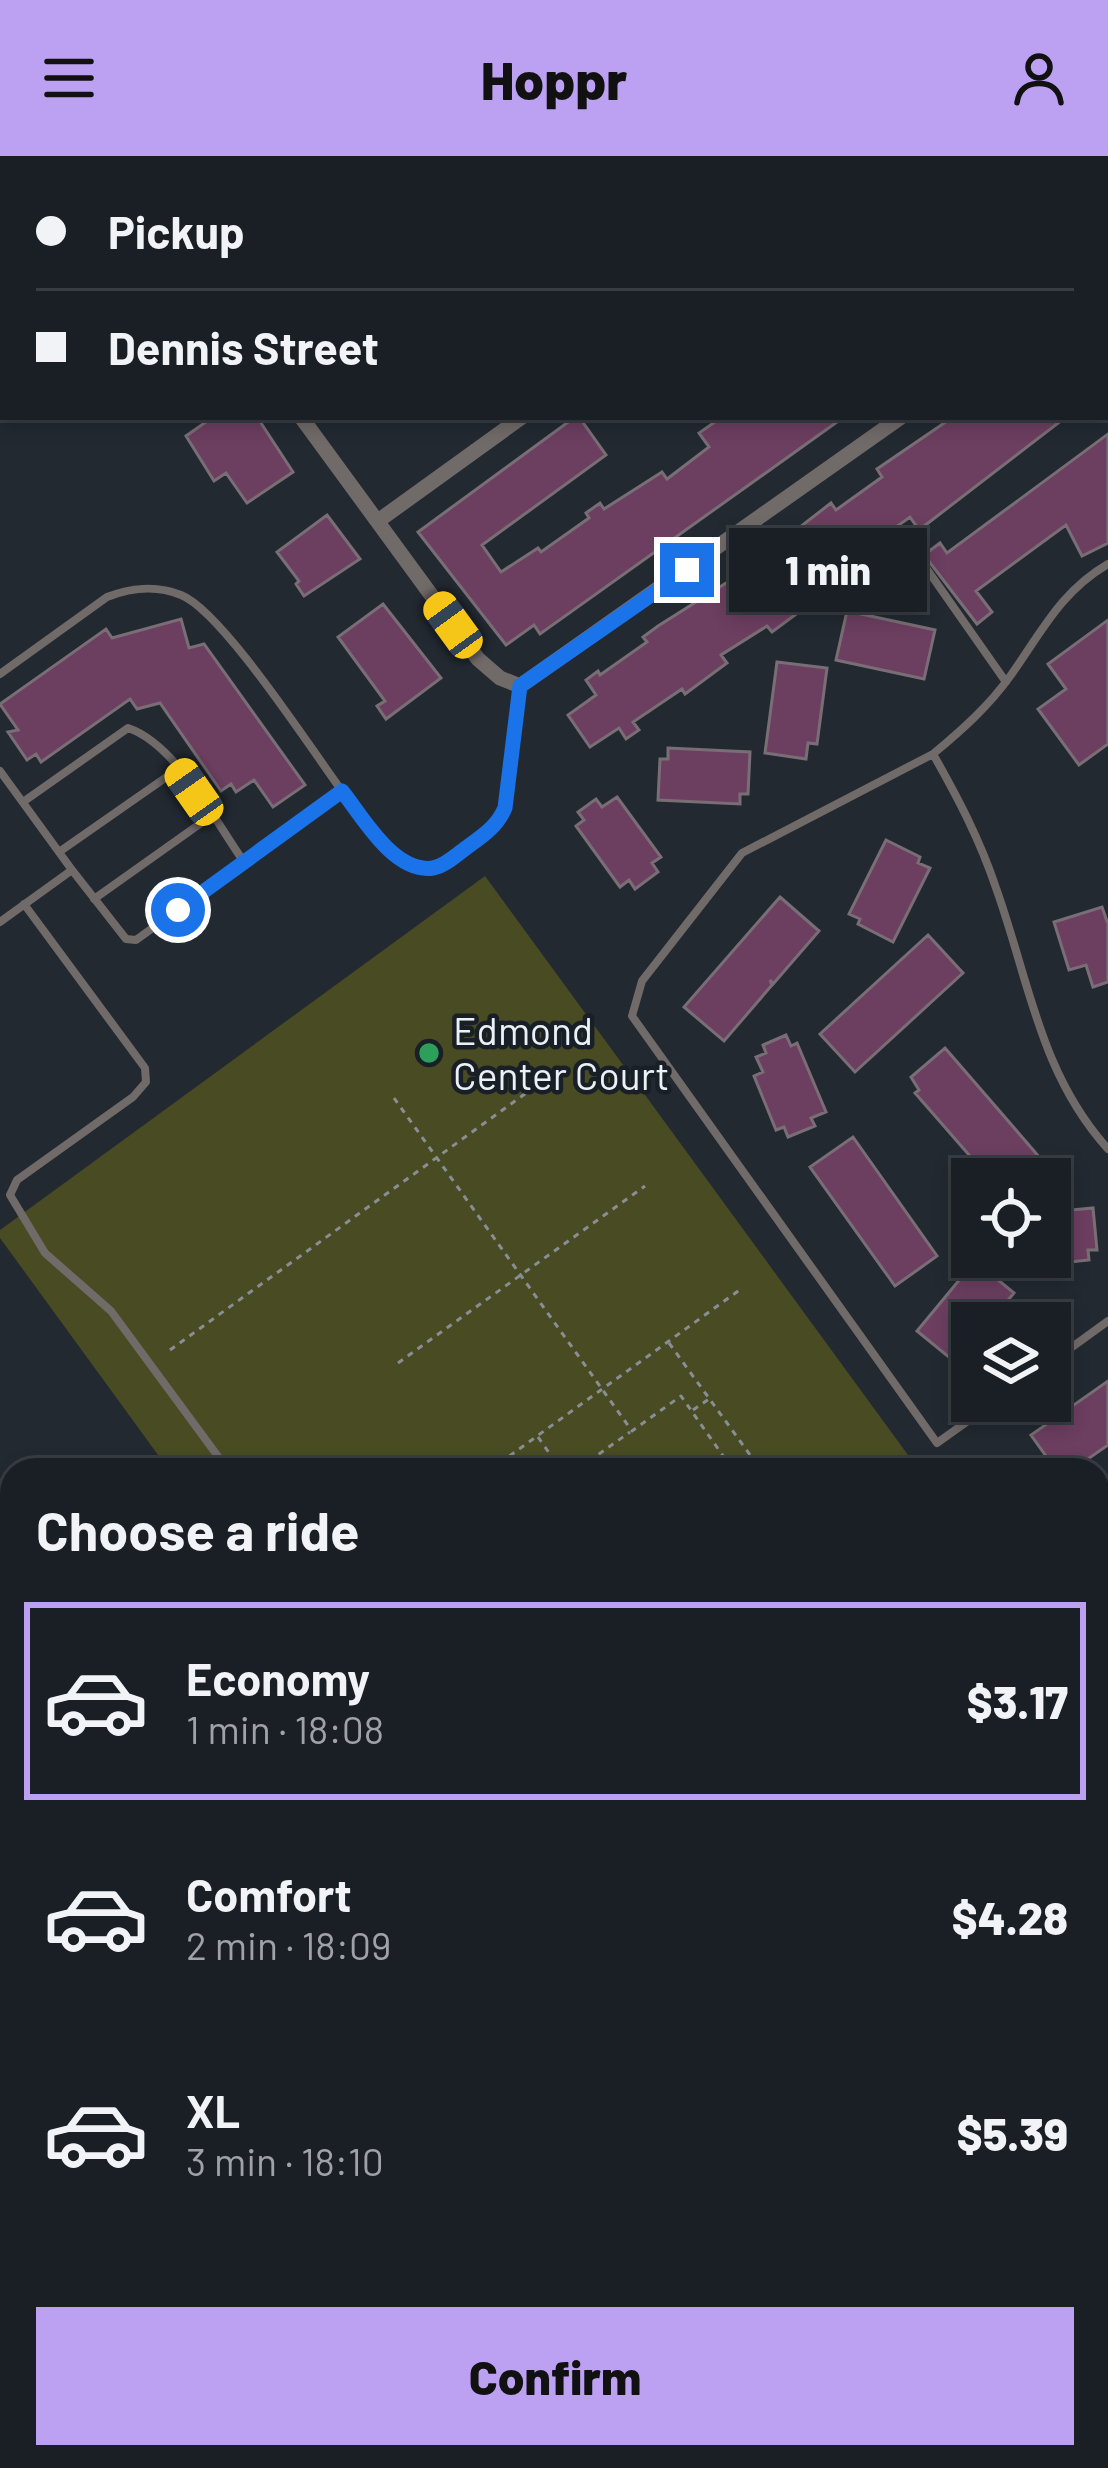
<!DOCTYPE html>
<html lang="en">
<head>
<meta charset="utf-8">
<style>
  body { margin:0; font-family:Barlow,sans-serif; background:#272c32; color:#f1f3f6; height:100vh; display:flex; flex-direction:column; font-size:45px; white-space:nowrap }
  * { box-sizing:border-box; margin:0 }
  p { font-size:39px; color:#9fa2a7 }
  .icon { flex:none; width:66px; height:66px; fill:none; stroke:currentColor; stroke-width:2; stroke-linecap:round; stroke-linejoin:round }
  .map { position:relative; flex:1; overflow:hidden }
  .drawer { position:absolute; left:0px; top:1302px; width:1110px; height:1011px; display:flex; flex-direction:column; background:#1a1f25; border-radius:36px 36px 0 0; box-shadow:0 6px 18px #0003,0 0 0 3px #383d42 }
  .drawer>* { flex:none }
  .top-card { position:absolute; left:0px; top:0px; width:1110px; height:264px; box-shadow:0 6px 18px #0003,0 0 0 3px #383d42; display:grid; align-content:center; height:264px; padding:0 36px; background:#1a1f25 }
  .fabs { position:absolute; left:951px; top:1002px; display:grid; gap:24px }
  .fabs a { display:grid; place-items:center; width:120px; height:120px; border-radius:0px; background:#1a1f25; box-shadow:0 6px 18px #0003,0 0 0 3px #383d42; font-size:60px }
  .end { position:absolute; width:54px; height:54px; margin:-27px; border:15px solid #1a73e8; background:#fff; box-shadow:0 0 0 6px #fff }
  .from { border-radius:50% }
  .bubble { position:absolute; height:84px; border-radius:0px; background:#1a1f25; box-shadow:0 6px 18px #0003,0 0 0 3px #383d42; font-size:39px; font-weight:800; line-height:84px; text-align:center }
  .car { position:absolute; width:36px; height:72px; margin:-36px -18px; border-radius:15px; box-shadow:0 0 9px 3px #0007; background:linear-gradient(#f5c518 24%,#345 0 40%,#f5c518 0 76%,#345 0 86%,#f5c518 0) }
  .top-card b { display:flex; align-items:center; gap:42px; height:114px; font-size:45px }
  .top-card b+b { border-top:3px solid #383d42 }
  .top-card i { width:30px; height:30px; background:#f1f3f6 }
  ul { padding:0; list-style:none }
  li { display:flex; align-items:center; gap:36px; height:198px; margin:0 24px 18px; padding:0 12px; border:6px solid transparent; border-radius:0px }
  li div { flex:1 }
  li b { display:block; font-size:45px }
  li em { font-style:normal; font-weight:800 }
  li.active { border-color:#bca0f2 }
  li>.icon { width:108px; height:108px; stroke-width:1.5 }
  h2 { padding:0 36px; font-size:54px; line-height:144px }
  .cta { display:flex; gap:24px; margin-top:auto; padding:24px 36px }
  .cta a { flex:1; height:138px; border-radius:0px; background:#bca0f2; color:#111; font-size:48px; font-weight:800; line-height:138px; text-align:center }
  header { display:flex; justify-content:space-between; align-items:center; height:156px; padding:0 36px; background:#bca0f2; color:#111; font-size:54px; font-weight:800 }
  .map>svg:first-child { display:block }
  .built { fill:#26313e }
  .green { fill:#494b23 }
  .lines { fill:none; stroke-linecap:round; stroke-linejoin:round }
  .stream { stroke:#247386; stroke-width:6 }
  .building { fill:#6c3e60; stroke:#796e75; stroke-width:3 }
  .path { stroke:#888e94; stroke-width:3; stroke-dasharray:6 6; stroke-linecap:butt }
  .service { stroke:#706a69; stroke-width:8 }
  .minor { stroke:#706a69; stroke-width:15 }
  .secondary { stroke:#9a908d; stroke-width:21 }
  .primary { stroke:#b9ada9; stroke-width:24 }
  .route { stroke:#1a73e8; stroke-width:15 }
  .leisure-dot { fill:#2e9e5b; stroke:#191f27; stroke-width:4.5 }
  .labels { text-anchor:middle; stroke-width:9; stroke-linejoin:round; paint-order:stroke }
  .poi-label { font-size:39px; fill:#ecf1f6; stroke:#191f27; text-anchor:start }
</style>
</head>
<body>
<header><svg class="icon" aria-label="menu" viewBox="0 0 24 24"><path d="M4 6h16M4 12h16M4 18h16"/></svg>Hoppr<svg class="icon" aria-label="person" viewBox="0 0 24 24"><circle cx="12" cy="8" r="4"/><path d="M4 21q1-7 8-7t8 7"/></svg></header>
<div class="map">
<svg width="1108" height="2312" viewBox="0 0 1108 2312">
  <rect width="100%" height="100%" fill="#222931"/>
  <path class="built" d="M0,2171L12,2188V2301H92L100,2312H0Z"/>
  <path class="green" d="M485,720L919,1314H169L0,1082V1074Z"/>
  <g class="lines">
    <path class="stream" d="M120,3L122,0
      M0,169L3,165
      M1098,2026L1108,2017
      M1065,2301L1072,2312
      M665,2312L682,2301"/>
  </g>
  <path class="building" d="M213,261H257L293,316L247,347L226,317L214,325L186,280Z
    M575,261H579L606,299L482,389L501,416L538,392L541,396L589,362L586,357L600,347L604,353L662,316L667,323L709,291L699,277L722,261H844L540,478L534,469L506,489L418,376Z
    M953,261H1066L919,374L910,361L865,393L872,402L772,476L767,470L721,499L727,507L685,538L682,533L633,566L639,574L626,583L619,572L590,591L568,559L596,539L586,524L598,515L600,519L647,486L643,481L658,470L734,422L831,347L836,354L882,321L877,313Z
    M1108,278V387L1082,400L1066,369L976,435L992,456L977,468L924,399L940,387L947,397Z
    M327,359L360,403L304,440L296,428L299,425L277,396Z
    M383,448L441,522L386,563L377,550L385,545L338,481Z
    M847,455L935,474L924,523L836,504Z
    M181,463L189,492L204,488L305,629L273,651L254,624L236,636L231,628L221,635L160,547L137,553L130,543L41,606L36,598L27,604L8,576L18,574L0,548L106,473L112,482Z
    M1108,464V588L1079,609L1038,553L1066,533L1048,508Z
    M777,506L827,512L817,588L808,587L806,603L765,597Z
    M668,592L750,596L748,638H740V648L658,644L660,603H668Z
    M617,641L661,701L652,707L658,716L635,733L629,724L620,731L576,670L584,664L578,656L596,643L602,651Z
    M886,684L920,701L918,707L930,712L893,786L858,768L860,763L849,758Z
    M780,741L819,775L773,828L770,824L772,829L724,885L684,851Z
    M1102,751L1108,768V826L1093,831L1086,809L1069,814L1054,766Z
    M928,779L963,817L855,916L820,878Z
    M786,879L791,890L797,887L826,956L811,962L815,970L788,981L784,971L776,974L754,920L763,916L756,901L766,897L763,889Z
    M945,892L1041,1003L1017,1023H990L915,937L919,934L911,921Z
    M853,981L937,1100L895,1130L810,1011Z
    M1093,1052L1097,1094H1088L1089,1104L1050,1108V1056Z
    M975,1105L1014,1137L989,1167H972V1187L956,1207L917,1175Z
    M1108,1225V1289L1072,1314H1056L1031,1279Z"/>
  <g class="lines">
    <path class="path" d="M394,942L632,1275L681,1240L733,1314
      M669,1187L761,1314
      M170,1194L558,914
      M398,1207L645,1030
      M693,1254L709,1243
      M538,1281L561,1314
      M490,1314L741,1133
      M589,1314L585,1308L630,1276"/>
    <path class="service" d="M1108,408C1061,435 1041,477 1011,519C989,550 962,574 933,598C958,642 980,684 996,732C1029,824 1040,918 1108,993
      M924,409L1006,526
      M0,518L107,441C130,432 157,429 181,439C222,455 311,593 342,635
      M933,598L742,697L642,825L632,860L937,1287L996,1245
      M0,615L72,714
      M23,646L128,572C176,588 215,665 244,706
      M59,696L178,613
      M94,743L211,660
      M24,748L145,912L146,926L133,941L17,1024L10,1039L45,1097L111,1155L228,1314
      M0,766L72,714L126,783L136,784L342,635C368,667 389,706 433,712L497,669L505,653L520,530
      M1050,1207L1108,1165
      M0,1469L12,1460
      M0,1512L12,1528
      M0,1669L12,1682
      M1108,1837L1102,1841L1108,1849
      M0,1916L12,1907
      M0,1949L12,1965
      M1098,1992L1108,1985
      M0,2005L12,1997
      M0,2266L12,2257
      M393,2301L401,2312
      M15,2312L16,2301
      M77,2312L80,2301
      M446,2312L462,2301"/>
    <path class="minor" d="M959,0L961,3
      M504,3L508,0
      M877,3L881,0
      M1107,96L1108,95
      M301,261L478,503L500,522L520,530L901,261
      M378,365L522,261
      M0,1606L12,1597
      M1098,1930L1108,1944"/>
    <path class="secondary" d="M0,2112L12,2128
      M138,2301L146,2312"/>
    <path class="primary" d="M1098,1732L1108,1725
      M1098,1786L1108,1778
      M287,2312L302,2301
      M355,2312L370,2301"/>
  </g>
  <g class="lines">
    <path class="route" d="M178,754L342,635C362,660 394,718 433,712C445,710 456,699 466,692C482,680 496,672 505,652L520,530L687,414"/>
  </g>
  <circle class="leisure-dot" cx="429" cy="897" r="12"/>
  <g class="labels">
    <g class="poi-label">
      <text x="453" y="889">Edmond<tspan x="453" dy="45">Center Court</tspan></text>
    </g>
  </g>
</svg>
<div class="fabs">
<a><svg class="icon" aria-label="locate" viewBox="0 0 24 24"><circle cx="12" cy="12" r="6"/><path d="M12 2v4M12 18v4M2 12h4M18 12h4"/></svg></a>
<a><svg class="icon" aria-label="layers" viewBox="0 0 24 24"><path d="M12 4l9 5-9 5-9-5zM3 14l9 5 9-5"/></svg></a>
</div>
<i class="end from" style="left:178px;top:754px"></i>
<i class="end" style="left:687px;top:414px"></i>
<div class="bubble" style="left:729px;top:372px;width:198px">1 min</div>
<i class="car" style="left:453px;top:469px;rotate:324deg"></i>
<i class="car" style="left:194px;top:636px;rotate:325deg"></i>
<div class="top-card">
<b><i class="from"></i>Pickup</b>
<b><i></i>Dennis Street</b>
</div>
<section class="drawer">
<h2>Choose a ride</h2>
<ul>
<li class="active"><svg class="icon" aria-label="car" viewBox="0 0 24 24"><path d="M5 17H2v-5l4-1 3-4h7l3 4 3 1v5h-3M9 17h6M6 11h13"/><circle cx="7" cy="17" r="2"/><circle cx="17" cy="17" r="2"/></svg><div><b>Economy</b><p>1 min · 18:08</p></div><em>$3.17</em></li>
<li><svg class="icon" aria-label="car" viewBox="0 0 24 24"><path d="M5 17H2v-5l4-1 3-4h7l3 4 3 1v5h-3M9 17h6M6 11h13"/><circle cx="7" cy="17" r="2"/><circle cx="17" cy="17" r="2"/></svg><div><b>Comfort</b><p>2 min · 18:09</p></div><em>$4.28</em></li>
<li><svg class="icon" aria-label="car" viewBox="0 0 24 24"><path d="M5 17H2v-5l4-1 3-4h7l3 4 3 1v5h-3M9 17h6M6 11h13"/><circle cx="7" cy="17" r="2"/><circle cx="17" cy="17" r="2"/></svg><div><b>XL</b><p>3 min · 18:10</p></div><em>$5.39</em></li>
</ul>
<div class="cta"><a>Confirm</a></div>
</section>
</div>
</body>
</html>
